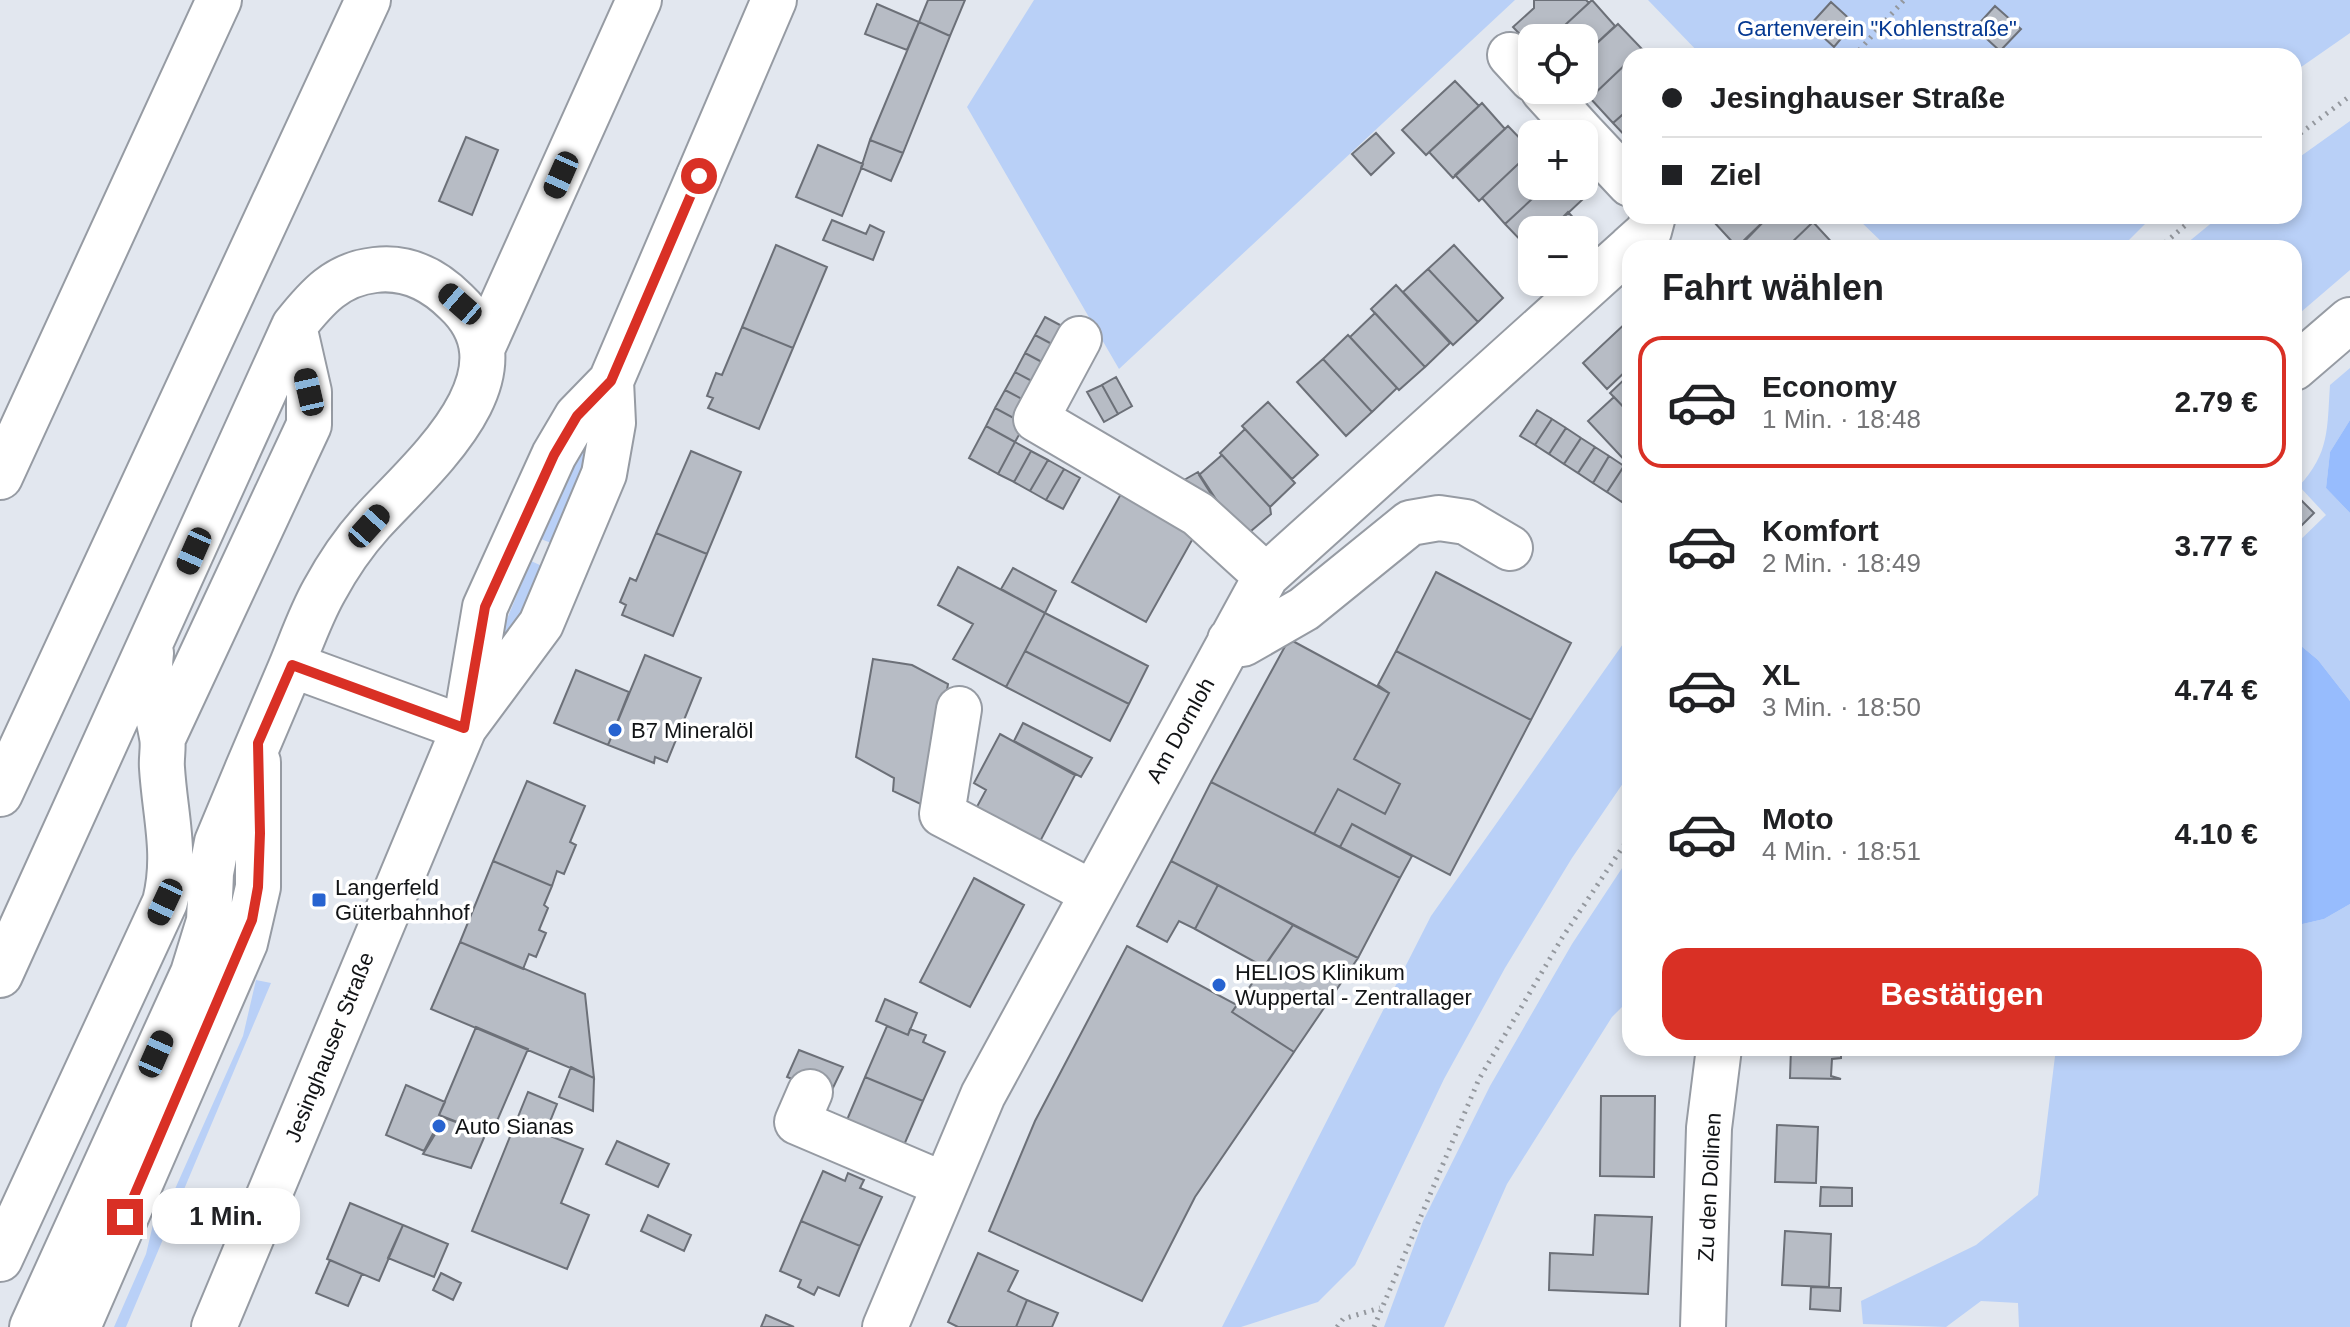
<!DOCTYPE html>
<html lang="de">
<head>
<meta charset="utf-8">
<style>
  body { margin:0; font-family:Arial,sans-serif; background:#f2f2f2; color:#202124; height:100vh; display:flex; flex-direction:column; font-size:30px; white-space:nowrap }
  * { box-sizing:border-box; margin:0 }
  p { font-size:26px; color:#757577 }
  .icon { flex:none; width:44px; height:44px; fill:none; stroke:currentColor; stroke-width:2; stroke-linecap:round; stroke-linejoin:round }
  .map { position:relative; flex:1; overflow:hidden }
  .panel { position:absolute; left:1622px; top:240px; width:680px; height:816px; display:flex; flex-direction:column; background:#fff; border-radius:24px; box-shadow:0 4px 12px #0003 }
  .panel>* { flex:none }
  .top-card { position:absolute; left:1622px; top:48px; width:680px; height:176px; border-radius:24px; box-shadow:0 4px 12px #0003; display:grid; align-content:center; height:176px; padding:0 40px; background:#fff }
  .tools { position:absolute; left:1518px; top:24px; display:grid; gap:16px }
  .tools a { display:grid; place-items:center; width:80px; height:80px; border-radius:16px; background:#fff; box-shadow:0 4px 12px #0003; font-size:40px }
  .end { position:absolute; width:36px; height:36px; margin:-18px; border:10px solid #d93025; background:#fff; box-shadow:0 0 0 4px #fff }
  .from { border-radius:50% }
  .bubble { position:absolute; height:56px; border-radius:24px; background:#fff; box-shadow:0 4px 12px #0003; font-size:26px; font-weight:700; line-height:56px; text-align:center }
  .car { position:absolute; width:24px; height:48px; margin:-24px -12px; border-radius:10px; box-shadow:0 0 6px 2px #0007; background:linear-gradient(#222 24%,#8ab4d8 0 40%,#222 0 76%,#8ab4d8 0 86%,#222 0) }
  .top-card b { display:flex; align-items:center; gap:28px; height:76px; font-size:30px }
  .top-card b+b { border-top:2px solid #e0e0e0 }
  .top-card i { width:20px; height:20px; background:#202124 }
  ul { padding:0; list-style:none }
  li { display:flex; align-items:center; gap:24px; height:132px; margin:0 16px 12px; padding:0 24px; border:4px solid transparent; border-radius:24px }
  li div { flex:1 }
  li b { display:block; font-size:30px }
  li em { font-style:normal; font-weight:700 }
  li.current { border-color:#d93025 }
  li>.icon { width:72px; height:72px; stroke-width:1.5 }
  h2 { padding:0 40px; font-size:36px; line-height:96px }
  .button { display:flex; gap:16px; margin-top:auto; padding:16px 40px }
  .button a { flex:1; height:92px; border-radius:24px; background:#d93025; color:#fff; font-size:32px; font-weight:700; line-height:92px; text-align:center }
  .map>svg:first-child { display:block }
  .green { fill:#b9d0f7 }
  .water { fill:#97bcfd }
  .building { fill:#b7bcc5; stroke:#6c7078; stroke-width:2 }
  .lines { fill:none; stroke-linecap:round; stroke-linejoin:round }
  .minor-casing { stroke:#969ba3; stroke-width:48 }
  .major-casing { stroke:#969ba3; stroke-width:48 }
  .path { stroke:#94989e; stroke-width:5; stroke-dasharray:2 6; stroke-linecap:butt }
  .minor { stroke:#fff; stroke-width:44 }
  .major { stroke:#fff; stroke-width:44 }
  .route { stroke:#d93025; stroke-width:10 }
  .poi-dot { fill:#2763d0; stroke:#fff; stroke-width:3 }
  .labels { text-anchor:middle; stroke-width:7; stroke-linejoin:round; paint-order:stroke }
  .park-label { font-size:22px; fill:#053992; stroke:#fff }
  .poi-label { font-size:22px; fill:#121416; stroke:#fff; text-anchor:start }
  .street-label { font-size:22px; fill:#121416; stroke:#fff }
</style>
</head>
<body>
<div class="map">
<svg width="2350" height="1327" viewBox="0 0 2350 1327">
  <rect width="100%" height="100%" fill="#e2e7ef"/>
  <path class="green" d="M1034,0H1515L1119,369L967,107Z
    M1648,0H2350V33L2294,72V56H1702Z
    M2350,121V270L2294,318V248H2181L2220,216H2294V161Z
    M1855,216H2153L2121,248H1888Z
    M2350,368V420L2330,452L2326,488L2350,513V701L2318,660L2294,640V546L2326,515L2299,486C2330,453 2327,428 2330,385Z
    M584,439L594,444L551,543L541,539Z
    M531,561L542,566L513,635L502,631Z
    M1630,634V773L1572,858L1505,968L1444,1079L1355,1265L1318,1302L1241,1327H1222L1431,916Z
    M1630,856V999L1612,1017L1507,1184L1444,1327H1384L1423,1221L1490,1086L1572,944Z
    M2350,904V1327H2019L2018,1303L1981,1301L1946,1327L1863,1324L1861,1301L1976,1245L2038,1195L2056,1048H2294V926L2324,919Z
    M256,980L271,983L126,1327H114L146,1254L160,1195L171,1198L243,1036Z"/>
  <path class="water" d="M2350,420V513L2326,488L2330,452Z
    M2294,640L2318,660L2350,701V904L2324,919L2294,926Z"/>
  <path class="building" d="M928,0H965L950,36L919,22Z
    M1534,0H1586L1589,3L1551,38H1532V47L1513,27L1534,8Z
    M1592,0L1615,26L1584,55V38H1551Z
    M1831,2L1854,23L1834,47L1810,25Z
    M877,4L919,22L907,50L865,34Z
    M1995,6L2021,29L2000,51L1975,28Z
    M919,22L950,36L903,153L870,140Z
    M1618,24L1642,49L1630,56V60L1590,98L1582,90L1584,55Z
    M1630,60V108L1613,123L1590,98Z
    M1455,81L1479,106L1426,155L1402,130Z
    M1482,103L1505,129L1453,178L1429,152Z
    M1630,108V141L1613,123Z
    M1508,126L1532,151L1479,201L1455,175Z
    M1376,133L1394,153L1371,175L1352,154Z
    M466,137L498,150L472,215L439,201Z
    M870,140L903,153L891,181L861,168Z
    M818,145L863,164L842,216L796,197Z
    M1532,151V186H1546L1505,224L1482,198Z
    M1546,186H1569L1582,200L1550,230H1532L1529,249L1505,224Z
    M1568,212L1592,238L1584,247V230H1550Z
    M1718,216H1769L1737,247L1713,221Z
    M1769,216H1808L1813,222L1786,248H1738Z
    M832,220L866,234L870,225L884,232L873,260L823,240Z
    M1813,222L1837,248H1786Z
    M776,245L827,267L793,348L742,327Z
    M1454,245L1503,298L1478,322L1428,269Z
    M1428,269L1478,322L1453,345L1403,292Z
    M1396,285L1450,343L1425,367L1371,309Z
    M1375,313L1425,367L1399,390L1350,337Z
    M1045,317L1075,333L1065,351L1035,335Z
    M1630,319V367L1607,389L1583,363Z
    M742,327L793,348L759,429L708,408L713,398L707,396L716,373L722,375Z
    M1035,335L1065,351L1055,369L1025,353Z
    M1348,335L1397,388L1372,412L1323,359Z
    M1025,353L1055,369L1045,388L1015,372Z
    M1323,359L1372,412L1346,436L1297,382Z
    M1015,372L1045,388L1035,406L1005,390Z
    M1630,374V414L1610,393Z
    M1116,377L1132,406L1118,414L1102,385Z
    M1102,385L1118,414L1104,422L1087,392Z
    M1005,390L1035,406L1025,424L995,408Z
    M1614,397L1630,414V466L1588,421Z
    M1268,402L1318,455L1292,479L1242,426Z
    M995,408L1025,424L1015,442L986,426Z
    M1537,410L1552,419L1535,445L1520,436Z
    M1552,419L1566,428L1549,454L1535,445Z
    M986,426L1015,442L998,474L969,458Z
    M1566,428L1581,438L1564,464L1549,454Z
    M1245,429L1295,483L1270,507L1220,453Z
    M1581,438L1595,447L1578,473L1564,464Z
    M1015,442L1031,451L1014,482L998,474Z
    M1595,447L1609,456L1593,483L1578,473Z
    M691,451L741,472L707,554L656,533Z
    M1031,451L1048,460L1030,491L1014,482Z
    M1222,455L1270,507L1271,514L1251,531H1244L1213,497L1199,475Z
    M1609,456L1624,466L1607,492L1593,483Z
    M1048,460L1064,469L1046,500L1030,491Z
    M1624,466L1630,470V489L1622,502L1607,492Z
    M1064,469L1080,478L1063,509L1046,500Z
    M1198,472L1219,504L1203,513L1184,480Z
    M1122,492L1196,533L1146,622L1072,582Z
    M2294,493L2314,513L2294,533Z
    M656,533L707,554L673,636L622,615L626,605L620,602L630,578L636,581Z
    M958,567L1045,613L1006,687L953,659L973,624L938,605Z
    M1013,568L1056,591L1045,613L1001,589Z
    M1436,572L1571,643L1531,720L1396,651Z
    M1045,613L1148,666L1129,704L1025,651Z
    M1289,639L1389,693L1354,759L1400,784L1385,814L1338,789L1314,834L1211,782Z
    M1025,651L1129,704L1110,741L1006,687Z
    M1396,651L1531,720L1450,875L1352,824L1340,847L1314,834L1338,789L1385,814L1400,784L1354,759L1389,693L1378,685Z
    M645,655L701,678L667,762L655,757L654,763L608,745Z
    M873,659L912,665L948,684L927,807L893,791L894,778L856,757Z
    M576,670L629,692L608,745L554,723Z
    M1023,723L1092,758L1081,777L1014,741Z
    M1000,734L1075,775L1035,851L972,816L986,790L974,783Z
    M527,781L585,806L570,842L576,845L564,874L557,871L552,886L493,861Z
    M1211,782L1400,878L1358,958L1171,861Z
    M1352,824L1412,856L1400,878L1340,847Z
    M493,861L552,886L544,905L548,908L539,930L546,933L536,957L529,954L523,969L460,942Z
    M1171,861L1218,885L1195,929L1179,921L1167,942L1137,926Z
    M974,878L1024,905L970,1007L920,982Z
    M1218,885L1293,925L1264,967L1195,929Z
    M1293,925L1358,958L1294,1052L1232,1012Z
    M460,942L585,994L594,1078L431,1009Z
    M1127,946L1237,1005L1232,1012L1294,1052L1195,1197L1142,1301L989,1231L1035,1121Z
    M885,999L917,1013L908,1035L876,1021Z
    M887,1026L908,1035L910,1029L926,1035L923,1042L945,1052L923,1101L865,1077Z
    M476,1027L528,1049L491,1135L439,1115Z
    M1791,1048H1841V1058L1832,1059L1831,1076L1841,1079L1790,1078Z
    M799,1050L843,1067L830,1094L787,1077Z
    M571,1067L594,1078L593,1111L559,1097Z
    M865,1077L923,1101L901,1152L844,1127Z
    M406,1085L445,1102L439,1115L445,1118L442,1126L436,1128L424,1151L386,1135Z
    M528,1092L557,1104L545,1134L583,1149L561,1203L589,1215L567,1269L472,1231Z
    M1601,1096H1655L1654,1177L1600,1176Z
    M445,1118L486,1133L471,1168L423,1154Z
    M1777,1125L1818,1127L1816,1183L1775,1182Z
    M617,1141L669,1164L658,1187L606,1164Z
    M823,1171L845,1181L848,1173L864,1180L860,1188L882,1197L860,1246L801,1221Z
    M1821,1187L1852,1188V1206H1820Z
    M350,1203L403,1225L379,1281L327,1259Z
    M648,1215L691,1235L684,1251L641,1231Z
    M1595,1215L1652,1217L1648,1294L1549,1290L1550,1253L1593,1255Z
    M801,1221L860,1246L839,1296L818,1287L814,1295L798,1287L801,1280L780,1271Z
    M403,1225L448,1244L434,1277L388,1258Z
    M1785,1231L1831,1234L1829,1287L1782,1285Z
    M978,1253L1018,1271L1008,1291L1027,1300L1016,1327H958L948,1322Z
    M330,1260L362,1274L348,1306L316,1293Z
    M441,1273L461,1283L453,1300L433,1290Z
    M1811,1287L1841,1288L1840,1311L1810,1309Z
    M1027,1300L1058,1313L1052,1327H1016Z
    M766,1315L794,1327H761Z"/>
  <g class="lines">
    <g class="minor-casing">
      <path id="minor" d="M1510,55L1532,79
        M1543,90L1583,134
        M1584,135L1630,184
        M1630,248L1649,231L1653,216
        M1079,339L1036,419L1198,514L1266,576
        M482,349L639,0
        M2294,368L2350,320
        M0,477L219,0
        M1230,640L1243,644L1304,609L1410,523L1439,518L1466,522L1510,548
        M292,665L464,728
        M959,709L942,814L1091,892
        M163,738L309,425V392L294,326
        M0,794L368,0
        M0,975L294,326C317,297 337,274 375,270C407,266 434,280 456,302C534,375 419,470 372,522C353,543 337,567 324,591C310,616 301,643 290,669C265,727 241,784 217,842L211,873L209,921L193,973L32,1327
        M810,1092L797,1122L945,1185
        M0,1259L165,902C177,854 165,816 162,768C161,758 164,747 162,737C157,707 147,684 151,653
        M78,1327L245,943L258,887V762
        M885,1327L983,1095L1266,576L1630,248
        M1703,1327L1709,1128L1719,1048"/>
    </g>
    <g class="major-casing">
      <path id="major" d="M466,720L485,607L554,455L577,416L611,381L774,0
        M214,1327L464,728L541,624L604,474L613,423L611,381"/>
    </g>
    <path class="path" d="M1854,56L1904,0
      M2294,138L2350,96
      M2159,248L2196,216
      M1337,1327L1343,1319L1380,1308
      M1374,1327L1479,1079L1562,938L1630,836"/>
    <use href="#minor" class="minor"/>
    <use href="#major" class="major"/>
  </g>
  <g class="lines">
    <path class="route" d="M125,1217L252,920L258,887L260,833L258,743L292,665L464,728L485,607L554,455L577,416L611,381L699,176"/>
  </g>
  <g class="poi-dot">
    <circle cx="615" cy="730" r="8"/>
    <rect x="311" y="892" width="16" height="16" rx="4"/>
    <circle cx="1219" cy="985" r="8"/>
    <circle cx="439" cy="1126" r="8"/>
  </g>
  <g class="labels">
    <g class="park-label">
      <text x="1877" y="36">Gartenverein "Kohlenstraße"</text>
    </g>
    <g class="poi-label">
      <text x="631" y="738">B7 Mineralöl</text>
      <text x="335" y="895">Langerfeld<tspan x="335" dy="25">Güterbahnhof</tspan></text>
      <text x="1235" y="980">HELIOS Klinikum<tspan x="1235" dy="25">Wuppertal - Zentrallager</tspan></text>
      <text x="455" y="1134">Auto Sianas</text>
    </g>
    <g class="street-label">
      <text transform="translate(1180 730) rotate(-61)" y="8">Am Dornloh</text>
      <text transform="translate(329 1047) rotate(-68)" y="8">Jesinghauser Straße</text>
      <text transform="translate(1709 1187) rotate(-87)" y="8">Zu den Dolinen</text>
    </g>
  </g>
</svg>
<div class="tools">
<a><svg class="icon" aria-label="locate" viewBox="0 0 24 24"><circle cx="12" cy="12" r="6"/><path d="M12 2v4M12 18v4M2 12h4M18 12h4"/></svg></a>
<a>+</a>
<a>−</a>
</div>
<i class="end from" style="left:699px;top:176px"></i>
<i class="end" style="left:125px;top:1217px"></i>
<div class="bubble" style="left:152px;top:1188px;width:148px">1 Min.</div>
<i class="car" style="left:561px;top:175px;rotate:204deg"></i>
<i class="car" style="left:460px;top:304px;rotate:311deg"></i>
<i class="car" style="left:309px;top:392px;rotate:347deg"></i>
<i class="car" style="left:369px;top:526px;rotate:42deg"></i>
<i class="car" style="left:194px;top:551px;rotate:204deg"></i>
<i class="car" style="left:165px;top:902px;rotate:205deg"></i>
<i class="car" style="left:156px;top:1054px;rotate:24deg"></i>
<div class="top-card">
<b><i class="from"></i>Jesinghauser Straße</b>
<b><i></i>Ziel</b>
</div>
<section class="panel">
<h2>Fahrt wählen</h2>
<ul>
<li class="current"><svg class="icon" aria-label="car" viewBox="0 0 24 24"><path d="M5 17H2v-5l4-1 3-4h7l3 4 3 1v5h-3M9 17h6M6 11h13"/><circle cx="7" cy="17" r="2"/><circle cx="17" cy="17" r="2"/></svg><div><b>Economy</b><p>1 Min. · 18:48</p></div><em>2.79 €</em></li>
<li><svg class="icon" aria-label="car" viewBox="0 0 24 24"><path d="M5 17H2v-5l4-1 3-4h7l3 4 3 1v5h-3M9 17h6M6 11h13"/><circle cx="7" cy="17" r="2"/><circle cx="17" cy="17" r="2"/></svg><div><b>Komfort</b><p>2 Min. · 18:49</p></div><em>3.77 €</em></li>
<li><svg class="icon" aria-label="car" viewBox="0 0 24 24"><path d="M5 17H2v-5l4-1 3-4h7l3 4 3 1v5h-3M9 17h6M6 11h13"/><circle cx="7" cy="17" r="2"/><circle cx="17" cy="17" r="2"/></svg><div><b>XL</b><p>3 Min. · 18:50</p></div><em>4.74 €</em></li>
<li><svg class="icon" aria-label="car" viewBox="0 0 24 24"><path d="M5 17H2v-5l4-1 3-4h7l3 4 3 1v5h-3M9 17h6M6 11h13"/><circle cx="7" cy="17" r="2"/><circle cx="17" cy="17" r="2"/></svg><div><b>Moto</b><p>4 Min. · 18:51</p></div><em>4.10 €</em></li>
</ul>
<div class="button"><a>Bestätigen</a></div>
</section>
</div>
</body>
</html>
